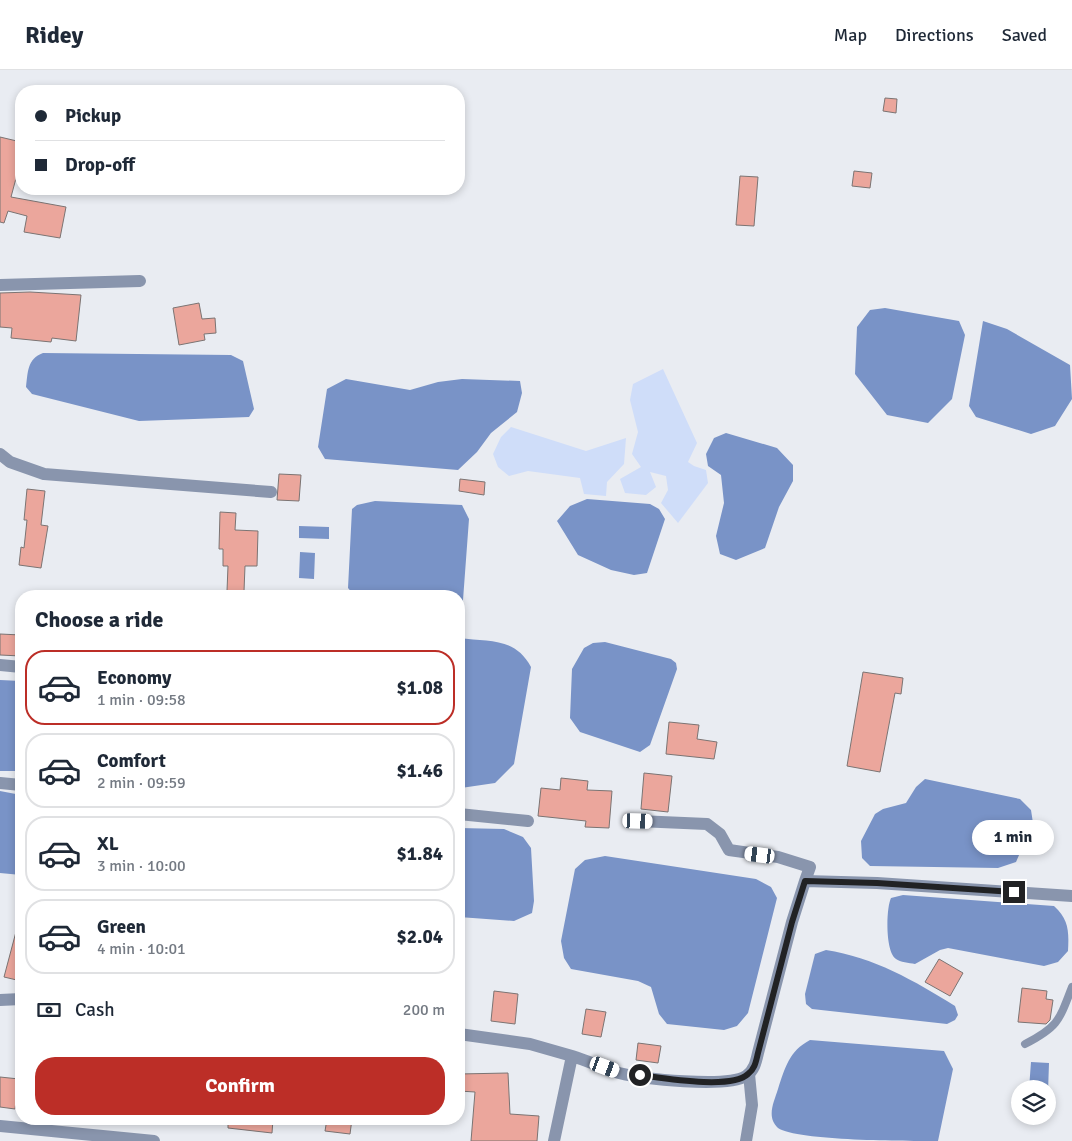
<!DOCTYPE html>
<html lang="en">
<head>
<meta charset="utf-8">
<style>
  body { margin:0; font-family:Signika,sans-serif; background:#f2f2f3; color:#1f2937; height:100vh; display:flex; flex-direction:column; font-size:19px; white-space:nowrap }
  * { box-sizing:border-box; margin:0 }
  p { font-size:16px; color:#747a83 }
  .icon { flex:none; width:28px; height:28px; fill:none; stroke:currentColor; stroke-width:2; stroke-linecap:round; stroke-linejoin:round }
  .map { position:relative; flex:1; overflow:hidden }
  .sheet { position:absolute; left:15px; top:520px; width:450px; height:535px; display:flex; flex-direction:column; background:#fff; border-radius:20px; box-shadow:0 2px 8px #0003 }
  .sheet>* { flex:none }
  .top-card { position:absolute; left:15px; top:15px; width:450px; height:110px; border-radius:20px; box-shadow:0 2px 8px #0003; display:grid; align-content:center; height:110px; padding:0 20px; background:#fff }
  .tools { position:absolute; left:1011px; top:1010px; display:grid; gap:10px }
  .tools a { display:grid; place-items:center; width:45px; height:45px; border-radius:50%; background:#fff; box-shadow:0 2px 8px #0003; font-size:25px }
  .end { position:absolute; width:22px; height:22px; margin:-11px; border:6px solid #212224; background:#fff; box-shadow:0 0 0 2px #fff }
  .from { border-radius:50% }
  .bubble { position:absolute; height:35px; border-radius:18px; background:#fff; box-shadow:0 2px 8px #0003; font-size:16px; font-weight:800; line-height:35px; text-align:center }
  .car { position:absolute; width:15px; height:30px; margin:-15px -8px; border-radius:6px; box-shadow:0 0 4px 1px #0007; background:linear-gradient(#fff 24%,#345 0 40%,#fff 0 76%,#345 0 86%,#fff 0) }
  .top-card b { display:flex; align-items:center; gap:18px; height:48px; font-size:19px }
  .top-card b+b { border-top:1px solid #e0e1e3 }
  .top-card i { width:12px; height:12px; background:#1f2937 }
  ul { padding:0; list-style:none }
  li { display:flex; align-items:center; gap:15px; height:75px; margin:0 10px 8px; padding:0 10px; border:2px solid #e0e1e3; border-radius:20px }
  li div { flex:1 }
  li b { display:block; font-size:19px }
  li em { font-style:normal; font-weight:800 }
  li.current { border-color:#bc2e27 }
  li>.icon { width:45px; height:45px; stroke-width:1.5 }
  h2 { padding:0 20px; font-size:22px; line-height:60px }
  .pay { display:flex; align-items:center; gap:12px; height:55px; padding:0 20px; font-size:19px }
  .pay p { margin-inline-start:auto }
  .primary-button { display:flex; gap:10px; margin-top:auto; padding:10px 20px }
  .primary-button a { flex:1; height:58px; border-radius:20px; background:#bc2e27; color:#fff; font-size:20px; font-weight:800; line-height:58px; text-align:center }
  header { display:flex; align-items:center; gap:30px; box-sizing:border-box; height:70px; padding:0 25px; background:#fff; border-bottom:1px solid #e0e1e3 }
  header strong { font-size:24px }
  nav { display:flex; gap:28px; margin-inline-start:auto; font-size:18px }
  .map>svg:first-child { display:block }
  .green { fill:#cfddf9 }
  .water { fill:#7993c7 }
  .building { fill:#eba69c; stroke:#7b7473 }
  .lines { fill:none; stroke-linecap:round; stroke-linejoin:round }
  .lane { stroke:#8995ad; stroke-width:8 }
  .street { stroke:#8995ad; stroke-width:12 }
  .route { stroke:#212224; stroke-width:6 }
</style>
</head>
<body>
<header>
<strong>Ridey</strong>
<nav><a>Map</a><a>Directions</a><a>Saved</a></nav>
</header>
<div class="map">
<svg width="1072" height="1071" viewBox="0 0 1072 1071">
  <rect width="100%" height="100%" fill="#e9ecf2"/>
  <path class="green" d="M663,299L697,373L688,392L694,396L706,400L708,413L678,453L661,433L668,420L666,406L650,402L656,417L646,425L625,423L620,409L641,397L632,384L638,362L630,330L633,314Z
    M511,357L586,381L626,368L624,394L607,412L606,426L584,424L580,408L528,401L509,406L498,397L493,384L501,367Z"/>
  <path class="water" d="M885,238L959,251L965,265L952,329L928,353L887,345L855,304L857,257L870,240Z
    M983,251L1007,259L1070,295L1072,329L1055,356L1031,364L976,347L969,336Z
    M43,283L231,285L243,291L254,339L249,347L139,351L32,324L26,317C28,302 27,289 43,283Z
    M346,309L410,320L438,312L462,309L520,311L522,323L517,342L491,363L477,382L458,400L325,389L318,377L327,319Z
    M726,363L777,378L793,395V411L779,437L765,478L736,490L720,484L716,466L724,433L721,405L708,396L706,384L714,368Z
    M587,429L650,434L659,439L665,449L647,503L634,505L611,500L578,485L557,451L570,436Z
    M375,431L462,435L469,449L463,530L459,534V526L354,525L348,518L352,439L357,435Z
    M299,456L329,457V469L299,468Z
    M300,482L315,483L314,509L299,508Z
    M459,568C489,572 515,567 531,597L514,694L495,713L461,718H459Z
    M605,572L671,589L676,593L677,599L650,675L640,682L580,662L570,648L572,599L584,578L593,573Z
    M0,610L21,611V701H0Z
    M925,709L1020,729L1031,740L1033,753L1016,792L998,798L870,796L862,788L861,771L875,744L883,739L906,733L916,717Z
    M0,721L21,725V805L0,803Z
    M459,758L504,759L523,767L531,778L534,831L532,843L514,851L459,847Z
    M605,786L756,809L771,817L777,828L748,943L737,956L724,960L667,954L659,944L651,917L638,911L571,899L564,888L561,871L575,799L585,790Z
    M903,825L1054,836C1069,850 1069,861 1068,881L1058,892L1044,896L948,878L940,880L915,894C909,893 900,892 896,889C885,882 886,838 891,828Z
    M826,880C873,887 915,911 955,936L958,945L955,950L947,954L812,939L806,934L805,924L815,884Z
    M810,970L944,981L953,999L938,1071C909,1071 797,1071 778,1058C766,1047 774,1032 778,1019C785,998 789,981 810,970Z
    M1031,992L1049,993L1048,1022V1019H1029Z"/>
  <path class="building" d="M885,28L897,29L896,43L883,41Z
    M0,67L21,72V97H19L11,127L66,137L60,168L24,162L27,146L8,141L4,153L0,152Z
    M854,101L872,103L870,118L852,116Z
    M740,106L758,107L754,156L736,155Z
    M30,222L81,225L76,271L52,268L51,272L11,268L12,258L0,257V223Z
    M199,233L202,249L215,248L216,263L204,264L205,270L179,275L173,238Z
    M279,404L301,405L299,431L277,430Z
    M460,409L485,412L484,425L459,421Z
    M27,419L45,421L41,455L48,456L41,498L19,495L21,477L24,478L27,450H24Z
    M220,442L236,443L235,460L258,461L257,496H245L244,521H227L228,496H223V479H219Z
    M0,564L21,565V586L0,585Z
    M863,602L903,608L901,624L895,623L880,702L847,696Z
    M669,652L699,655L697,669L717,672L714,689L666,684Z
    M644,703L672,706L668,742L641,739Z
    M561,708L588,711L587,720L612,721L609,758L585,757L586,751L538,746L541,718L560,720Z
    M17,858L21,859V911L4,907Z
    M939,889L963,903L950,926L925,912Z
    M1022,918L1047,921L1046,929L1053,930L1050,950L1046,954L1018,952Z
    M494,921L518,924L515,954L491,951Z
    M586,939L606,942L601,967L582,964Z
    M638,973L661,976L658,993L636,990Z
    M508,1003L510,1044L539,1046L537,1071H471L475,1022L459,1021V1004Z
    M0,1007L19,1009L15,1039L0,1037Z
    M228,1049H273L272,1063L228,1058Z
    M327,1049H352L350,1064L325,1061Z"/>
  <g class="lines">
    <path class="lane" d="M1025,974C1058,957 1059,951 1072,917"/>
    <path class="street" d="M0,215L140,211
      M0,384L10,392L44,404L271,422
      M0,595L21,597
      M0,713L21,715
      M459,744L528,751
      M638,751L707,754L720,764L729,780L778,787L810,797L805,811
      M0,930L21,929
      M459,964L530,974L572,986L554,1071
      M572,986C588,991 603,998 619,1003C642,1009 727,1018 746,1006C754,1001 756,992 758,983L792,852L805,811L877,813L1072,826
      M0,1056L154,1071
      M746,1071L752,1035L749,1004"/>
  </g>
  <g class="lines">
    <path class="route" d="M640,1005C663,1008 731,1020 748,1004C755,999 756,991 758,983L792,852L805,811L877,813L1014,822"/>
  </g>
</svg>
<div class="tools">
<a><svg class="icon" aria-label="layers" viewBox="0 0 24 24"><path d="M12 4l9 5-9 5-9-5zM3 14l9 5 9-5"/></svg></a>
</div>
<i class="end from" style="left:640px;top:1005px"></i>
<i class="end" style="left:1014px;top:822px"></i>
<div class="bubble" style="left:972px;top:750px;width:82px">1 min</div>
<i class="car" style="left:638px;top:751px;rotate:92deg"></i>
<i class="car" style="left:760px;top:785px;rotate:277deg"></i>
<i class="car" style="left:605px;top:997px;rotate:110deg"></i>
<div class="top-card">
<b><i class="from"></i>Pickup</b>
<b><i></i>Drop-off</b>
</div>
<section class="sheet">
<h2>Choose a ride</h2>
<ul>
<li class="current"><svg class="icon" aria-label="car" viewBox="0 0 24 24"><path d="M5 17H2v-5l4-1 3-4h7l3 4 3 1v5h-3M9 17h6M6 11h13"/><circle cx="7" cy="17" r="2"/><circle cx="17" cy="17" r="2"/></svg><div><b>Economy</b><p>1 min · 09:58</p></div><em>$1.08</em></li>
<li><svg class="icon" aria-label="car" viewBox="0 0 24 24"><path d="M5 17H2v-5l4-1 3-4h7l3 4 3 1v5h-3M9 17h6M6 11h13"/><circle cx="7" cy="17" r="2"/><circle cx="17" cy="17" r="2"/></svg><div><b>Comfort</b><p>2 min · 09:59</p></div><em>$1.46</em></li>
<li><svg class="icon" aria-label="car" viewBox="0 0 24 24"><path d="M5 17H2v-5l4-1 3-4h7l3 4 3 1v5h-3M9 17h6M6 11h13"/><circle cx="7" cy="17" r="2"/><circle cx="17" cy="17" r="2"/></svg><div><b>XL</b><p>3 min · 10:00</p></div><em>$1.84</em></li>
<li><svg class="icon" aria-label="car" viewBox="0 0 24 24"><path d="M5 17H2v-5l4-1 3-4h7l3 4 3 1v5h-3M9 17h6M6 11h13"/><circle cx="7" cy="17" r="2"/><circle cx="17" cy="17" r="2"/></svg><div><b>Green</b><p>4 min · 10:01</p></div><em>$2.04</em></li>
</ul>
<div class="pay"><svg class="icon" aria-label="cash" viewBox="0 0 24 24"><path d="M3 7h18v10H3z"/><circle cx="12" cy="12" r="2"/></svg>Cash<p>200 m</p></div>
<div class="primary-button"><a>Confirm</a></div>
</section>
</div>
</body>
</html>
